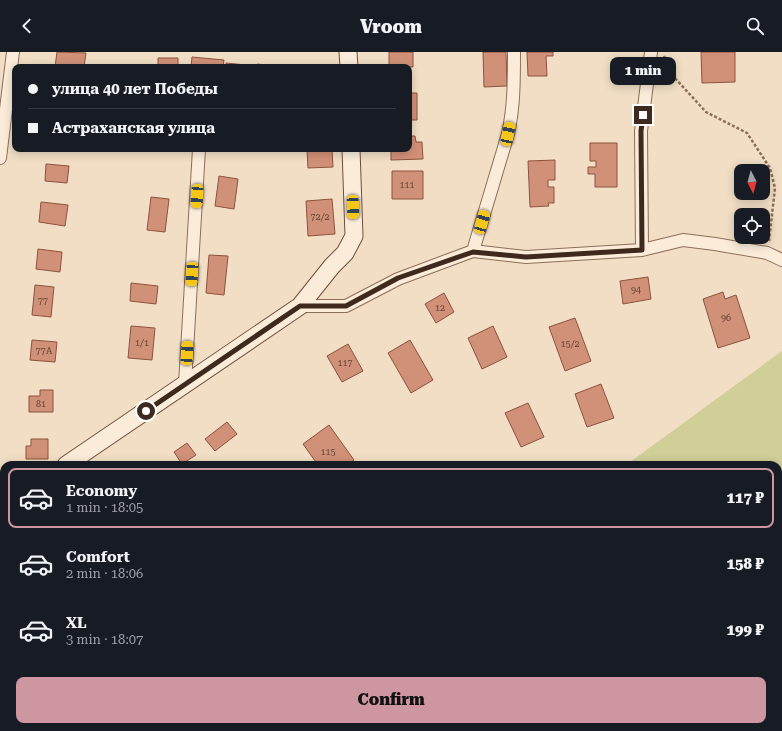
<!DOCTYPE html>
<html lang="en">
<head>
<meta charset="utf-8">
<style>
  body { margin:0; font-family:"Roboto Serif",serif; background:#20242c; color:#f1f3f6; height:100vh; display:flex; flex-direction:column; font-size:15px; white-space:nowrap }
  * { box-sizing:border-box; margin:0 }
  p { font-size:13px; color:#9ea1a6 }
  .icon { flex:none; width:22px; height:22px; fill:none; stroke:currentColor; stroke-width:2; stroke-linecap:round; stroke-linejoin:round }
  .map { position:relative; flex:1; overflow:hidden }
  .side { position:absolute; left:0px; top:409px; width:782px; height:270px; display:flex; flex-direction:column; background:#171b24; border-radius:12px 12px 0 0; box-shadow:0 2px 10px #0003 }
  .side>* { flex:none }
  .hud { position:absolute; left:12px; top:12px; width:400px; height:88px; border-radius:8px; box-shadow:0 2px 10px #0003; display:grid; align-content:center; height:88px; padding:0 16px; background:#171b24 }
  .needle { width:26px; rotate:174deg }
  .buttons { position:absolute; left:734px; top:112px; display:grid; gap:8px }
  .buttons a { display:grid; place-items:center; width:36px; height:36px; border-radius:8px; background:#171b24; box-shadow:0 2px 10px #0003; font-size:20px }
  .end { position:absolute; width:18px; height:18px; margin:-9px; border:5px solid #3d291e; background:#fff; box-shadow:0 0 0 2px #fff }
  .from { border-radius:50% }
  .bubble { position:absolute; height:28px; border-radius:8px; background:#171b24; box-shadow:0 2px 10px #0003; font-size:13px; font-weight:800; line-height:28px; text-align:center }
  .car { position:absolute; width:12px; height:24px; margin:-12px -6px; border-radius:5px; box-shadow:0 0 3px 1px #0007; background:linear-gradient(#f5c518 24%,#345 0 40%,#f5c518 0 76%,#345 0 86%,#f5c518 0) }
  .hud b { display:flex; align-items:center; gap:14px; height:38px; font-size:15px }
  .hud b+b { border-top:1px solid #363941 }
  .hud i { width:10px; height:10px; background:#f1f3f6 }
  ul { padding:7px 0 0; list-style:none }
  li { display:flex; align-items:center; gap:12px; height:60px; margin:0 8px 6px; padding:0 8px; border:2px solid transparent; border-radius:8px }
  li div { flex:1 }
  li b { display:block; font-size:15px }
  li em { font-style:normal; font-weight:800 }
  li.on { border-color:#cd96a0 }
  li>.icon { width:36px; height:36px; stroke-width:1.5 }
  .cta { display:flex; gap:8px; margin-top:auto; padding:8px 16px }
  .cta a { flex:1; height:46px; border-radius:8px; background:#cd96a0; color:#111; font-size:16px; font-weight:800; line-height:46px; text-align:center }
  header { display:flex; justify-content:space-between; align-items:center; height:52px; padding:0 16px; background:#171b24; font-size:18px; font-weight:800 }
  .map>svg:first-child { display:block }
  .green { fill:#d0cf98 }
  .building { fill:#d19178; stroke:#8e523d }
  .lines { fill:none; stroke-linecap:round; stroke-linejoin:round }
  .minor-casing { stroke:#8d6e59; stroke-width:14 }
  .secondary-casing { stroke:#6f4f3c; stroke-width:19 }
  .trunk-casing { stroke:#5b3c2e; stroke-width:22 }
  .path { stroke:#8d6e59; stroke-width:2.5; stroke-dasharray:3 2; stroke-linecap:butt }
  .minor { stroke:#fbecd9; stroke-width:12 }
  .secondary { stroke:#fbecd9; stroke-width:17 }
  .trunk { stroke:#eeae76; stroke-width:20 }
  .route { stroke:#3d291e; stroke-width:5 }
  .labels { text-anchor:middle; stroke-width:3; stroke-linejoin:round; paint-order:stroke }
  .number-label { font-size:9px; fill:#624334 }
</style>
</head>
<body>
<header><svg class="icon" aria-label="back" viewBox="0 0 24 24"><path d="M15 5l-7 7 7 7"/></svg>Vroom<svg class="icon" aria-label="search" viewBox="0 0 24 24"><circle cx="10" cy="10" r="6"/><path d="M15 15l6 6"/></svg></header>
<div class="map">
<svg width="782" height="679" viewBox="0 0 782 679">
  <rect width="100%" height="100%" fill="#f1dec5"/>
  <path class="green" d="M782,299V545L778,548V413H626Z
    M266,675H604L598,679H261Z"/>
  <path class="building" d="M57,0L86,1L84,15H55Z
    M389,0H413V15H389Z
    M483,0H506L507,34L484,35Z
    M527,0H553V4H546L547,24H528Z
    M701,0H735V30L702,31Z
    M192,5L224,8L223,15H191Z
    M158,6H178V15H158Z
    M226,11L246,13L245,15H226Z
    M257,12L276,14V15H257Z
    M409,41H417V68H409Z
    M409,84H415L416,90H422L423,107L391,108V97H409Z
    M590,91H617V135H595V122H588V115H596V109H590Z
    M332,97L333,115L308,116L307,98Z
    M555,108V128H548V135H554V151H548L549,154L530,155L528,109Z
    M46,112L69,114L67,131L45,129Z
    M392,119H423V147H392Z
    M219,124L238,127L234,157L215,154Z
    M151,145L169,147L165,180L147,178Z
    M332,147L335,182L308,184L306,149Z
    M41,150L68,153L65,174L39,170Z
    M38,197L62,200L60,220L36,217Z
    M209,203L228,204L224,243L206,241Z
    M648,225L651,247L623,252L620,229Z
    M131,231L158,234L156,252L130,249Z
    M35,233L54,235L51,265L32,263Z
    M723,240L725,247L736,243L750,286L718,296L703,247Z
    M444,241L454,260L436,271L425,252Z
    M575,266L591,309L565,319L549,275Z
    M131,274L155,276L152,308L128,306Z
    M493,274L507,305L482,317L468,286Z
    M32,288L57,290L55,310L30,308Z
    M410,288L433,328L411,341L388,301Z
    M348,292L363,319L342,330L327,304Z
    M601,332L614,366L587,375L575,342Z
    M40,338H53V360H29V344H40Z
    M528,351L544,385L521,395L505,361Z
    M227,370L237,382L215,399L205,387Z
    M329,373L354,408L347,413H318L303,392Z
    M31,387H48V407H26V394H31Z
    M187,391L196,403L182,412L174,400Z
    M0,521L4,526V574L0,577V558L1,557L0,556Z
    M4,651V675H18L10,679H0V653Z
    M21,675H66L68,679H13Z"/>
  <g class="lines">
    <g class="minor-casing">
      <path id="minor" d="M0,106L13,0
        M642,198L641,79L651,0
        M473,199L508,82C514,55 514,28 514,0
        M300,254H346L398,227L473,199L526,205L642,198L683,188L715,192L767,201L782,208
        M185,332L199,97"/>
    </g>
    <g class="secondary-casing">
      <path id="secondary" d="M348,0L349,15
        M66,413L300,254L332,214L345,201L354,184L351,97
        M0,458L4,455"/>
    </g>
    <g class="trunk-casing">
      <path id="trunk" d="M778,620L782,616
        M714,679L719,675"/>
    </g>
    <path class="path" d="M664,4L673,24L706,60L747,81L770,116L775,136L769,189"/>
    <use href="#minor" class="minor"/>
    <use href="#secondary" class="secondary"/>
    <use href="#trunk" class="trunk"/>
  </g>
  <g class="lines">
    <path class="route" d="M146,359L300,254H346L398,226L473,200L526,205L642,198L641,79L643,63"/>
  </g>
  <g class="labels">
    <g class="number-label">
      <text x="407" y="136">111</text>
      <text x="320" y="168">72/2</text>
      <text x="636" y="241">94</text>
      <text x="43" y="252">77</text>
      <text x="440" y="259">12</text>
      <text x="726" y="269">96</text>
      <text x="142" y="294">1/1</text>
      <text x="570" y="295">15/2</text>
      <text x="44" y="302">77А</text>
      <text x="345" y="314">117</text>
      <text x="41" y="355">81</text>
      <text x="328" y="403">115</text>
    </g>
  </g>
</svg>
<div class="buttons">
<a><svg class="needle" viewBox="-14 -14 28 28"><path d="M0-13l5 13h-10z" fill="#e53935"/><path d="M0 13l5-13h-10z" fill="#9ea1a6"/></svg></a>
<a><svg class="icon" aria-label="locate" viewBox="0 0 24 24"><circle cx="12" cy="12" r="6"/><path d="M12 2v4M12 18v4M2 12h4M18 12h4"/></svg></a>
</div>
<i class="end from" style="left:146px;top:359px"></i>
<i class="end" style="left:643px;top:63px"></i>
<div class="bubble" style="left:610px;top:5px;width:66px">1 min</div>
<i class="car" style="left:508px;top:82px;rotate:12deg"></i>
<i class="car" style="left:197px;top:144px;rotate:184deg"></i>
<i class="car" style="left:353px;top:155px;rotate:178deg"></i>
<i class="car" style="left:482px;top:170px;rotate:16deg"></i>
<i class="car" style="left:192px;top:222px;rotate:183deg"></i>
<i class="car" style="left:187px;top:301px;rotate:3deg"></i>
<div class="hud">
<b><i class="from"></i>улица 40 лет Победы</b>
<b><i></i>Астраханская улица</b>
</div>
<section class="side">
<ul>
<li class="on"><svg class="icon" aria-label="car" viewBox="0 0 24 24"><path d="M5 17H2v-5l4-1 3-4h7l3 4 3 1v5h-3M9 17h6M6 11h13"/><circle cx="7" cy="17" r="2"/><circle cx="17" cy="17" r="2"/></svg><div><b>Economy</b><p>1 min · 18:05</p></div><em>117 ₽</em></li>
<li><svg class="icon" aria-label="car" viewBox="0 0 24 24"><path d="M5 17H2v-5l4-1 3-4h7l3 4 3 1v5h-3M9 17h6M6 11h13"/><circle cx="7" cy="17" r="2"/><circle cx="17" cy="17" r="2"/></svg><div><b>Comfort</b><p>2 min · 18:06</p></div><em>158 ₽</em></li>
<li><svg class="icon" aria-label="car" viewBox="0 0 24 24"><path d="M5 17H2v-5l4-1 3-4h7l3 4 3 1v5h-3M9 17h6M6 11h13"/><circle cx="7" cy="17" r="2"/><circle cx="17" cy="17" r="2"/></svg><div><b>XL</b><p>3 min · 18:07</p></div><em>199 ₽</em></li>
</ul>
<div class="cta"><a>Confirm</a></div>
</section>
</div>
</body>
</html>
